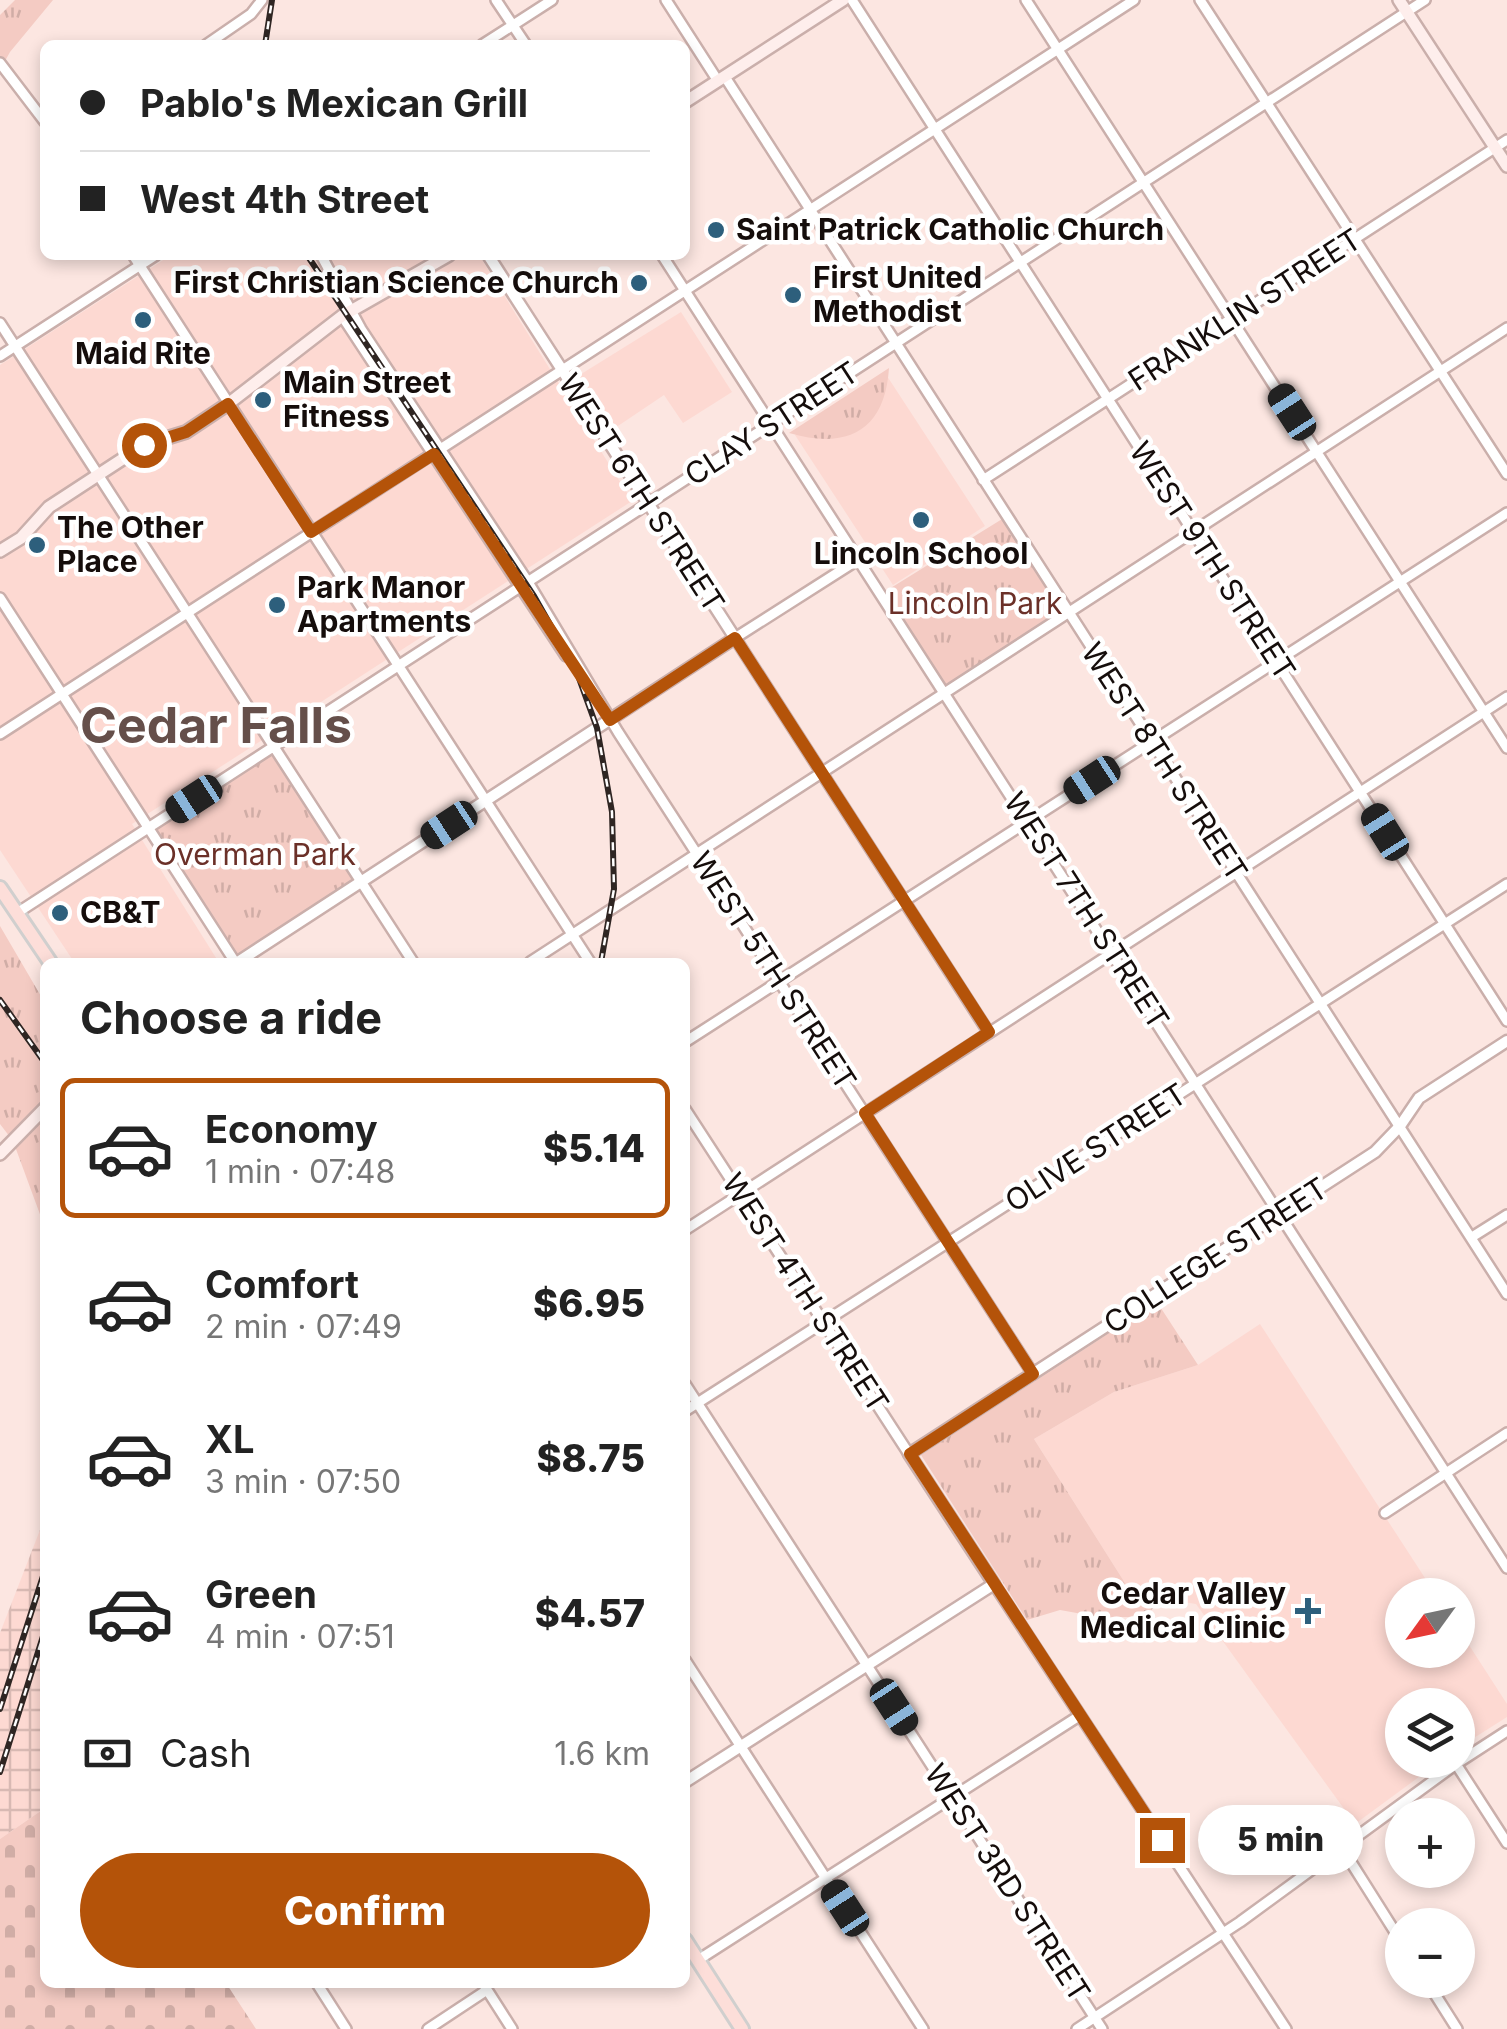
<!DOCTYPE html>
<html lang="en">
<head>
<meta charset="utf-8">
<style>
  body { margin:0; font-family:Inter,sans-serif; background:#f2f2f2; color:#222; height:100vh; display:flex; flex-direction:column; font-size:38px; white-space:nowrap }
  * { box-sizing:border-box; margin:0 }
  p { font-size:32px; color:#767676 }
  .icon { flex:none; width:55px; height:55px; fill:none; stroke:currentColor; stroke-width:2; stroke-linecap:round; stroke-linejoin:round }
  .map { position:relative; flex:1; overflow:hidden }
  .side { position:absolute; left:40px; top:958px; width:650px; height:1030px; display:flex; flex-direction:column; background:#fff; border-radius:15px; box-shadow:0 5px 15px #0003 }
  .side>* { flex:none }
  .top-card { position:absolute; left:40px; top:40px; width:650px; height:220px; border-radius:15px; box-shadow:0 5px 15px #0003; display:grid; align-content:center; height:220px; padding:0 40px; background:#fff }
  .needle { width:65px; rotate:237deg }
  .buttons { position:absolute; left:1385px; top:1578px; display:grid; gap:20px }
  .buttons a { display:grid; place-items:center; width:90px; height:90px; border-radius:50%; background:#fff; box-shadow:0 5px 15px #0003; font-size:50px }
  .end { position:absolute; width:45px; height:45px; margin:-22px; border:12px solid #b45309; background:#fff; box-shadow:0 0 0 5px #fff }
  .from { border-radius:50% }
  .bubble { position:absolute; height:70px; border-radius:35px; background:#fff; box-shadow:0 5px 15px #0003; font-size:32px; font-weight:800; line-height:70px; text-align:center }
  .car { position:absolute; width:30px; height:60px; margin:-30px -15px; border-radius:12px; box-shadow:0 0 8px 2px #0007; background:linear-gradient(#222 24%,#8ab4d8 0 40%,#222 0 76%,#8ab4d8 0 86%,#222 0) }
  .top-card b { display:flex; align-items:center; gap:35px; height:95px; font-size:38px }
  .top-card b+b { border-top:2px solid #e0e0e0 }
  .top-card i { width:25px; height:25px; background:#222 }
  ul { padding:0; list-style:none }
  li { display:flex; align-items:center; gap:30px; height:140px; margin:0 20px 15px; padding:0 20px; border:5px solid transparent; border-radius:15px }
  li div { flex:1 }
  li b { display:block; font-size:38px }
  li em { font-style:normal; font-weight:800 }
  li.active { border-color:#b45309 }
  li>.icon { width:90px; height:90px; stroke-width:1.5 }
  h2 { padding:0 40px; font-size:45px; line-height:120px }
  .pay { display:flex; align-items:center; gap:25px; height:110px; padding:0 40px; font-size:38px }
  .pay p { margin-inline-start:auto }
  .primary-button { display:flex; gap:20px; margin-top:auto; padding:20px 40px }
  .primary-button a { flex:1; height:115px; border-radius:60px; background:#b45309; color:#fff; font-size:40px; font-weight:800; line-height:115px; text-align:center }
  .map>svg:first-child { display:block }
  .built { fill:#fdd9d2 }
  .industrial { fill:url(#industrial-grid) }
  .grass { fill:url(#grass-tufts) }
  .cemetery { fill:url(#cemetery-stones) }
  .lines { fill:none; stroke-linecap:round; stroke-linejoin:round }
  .minor-casing { stroke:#caafab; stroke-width:14 }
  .tertiary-casing { stroke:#caafab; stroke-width:15 }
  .secondary-casing { stroke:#caafab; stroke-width:16 }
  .primary-casing { stroke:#d0cfce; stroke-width:18 }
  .minor { stroke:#fff; stroke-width:9 }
  .tertiary { stroke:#fff; stroke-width:10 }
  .secondary { stroke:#feeeec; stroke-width:11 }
  .primary { stroke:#fdded9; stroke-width:12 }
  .rail-casing { stroke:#2f2623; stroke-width:6 }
  .rail { stroke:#fff; stroke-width:2.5; stroke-dasharray:8; stroke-linecap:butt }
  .route { stroke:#b45309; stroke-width:12 }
  .poi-dot { fill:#2d5f7c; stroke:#fff; stroke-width:4 }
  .labels { text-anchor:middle; stroke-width:9; stroke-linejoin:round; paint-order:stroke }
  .poi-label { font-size:30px; font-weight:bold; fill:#150d0b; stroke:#fff; text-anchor:start }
  .street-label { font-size:30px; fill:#150d0b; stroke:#fff }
  .park-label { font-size:30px; fill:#6b3028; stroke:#fff }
  .town-label { font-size:50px; font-weight:bold; fill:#654f4a; stroke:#fff }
</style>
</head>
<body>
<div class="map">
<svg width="1507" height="2029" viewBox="0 0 1507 2029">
  <defs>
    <pattern id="industrial-grid" width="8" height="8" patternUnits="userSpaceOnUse" patternTransform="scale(2.5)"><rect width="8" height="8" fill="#fdd9d2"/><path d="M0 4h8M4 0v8" fill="none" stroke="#d8b9b3"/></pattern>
    <pattern id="grass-tufts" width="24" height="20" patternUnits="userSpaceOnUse" patternTransform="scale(2.5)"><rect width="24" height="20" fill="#f4cbc3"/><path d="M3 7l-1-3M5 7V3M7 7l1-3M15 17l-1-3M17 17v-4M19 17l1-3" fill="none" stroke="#d0ada6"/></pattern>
    <pattern id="cemetery-stones" width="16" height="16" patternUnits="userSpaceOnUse" patternTransform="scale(2.5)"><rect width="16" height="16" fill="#f4cbc3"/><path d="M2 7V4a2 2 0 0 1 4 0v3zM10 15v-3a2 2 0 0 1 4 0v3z" fill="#d0ada6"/></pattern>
  </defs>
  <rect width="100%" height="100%" fill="#fce6e1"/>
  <path class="built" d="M171,255H479L632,501L132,824L218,961L74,962L0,850V365Z
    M681,312L732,392L683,423L664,395L612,430L578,376Z
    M887,376L985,526L893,585L795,435Z
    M1260,1324L1436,1595H1402V1650H1458V1628L1507,1704V1717L1458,1748V1705H1402V1760H1442L1355,1824L1196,1604L1132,1594L1034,1439L1114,1392L1198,1365Z"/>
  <path class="industrial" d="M45,1517V1808L0,1839V1633Z"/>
  <path class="grass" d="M15,0H53L10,52L0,70V15Z
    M889,368C885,431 847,450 789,433Z
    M1007,516L1069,613L946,693L881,594Z
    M274,747L361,882L238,962L149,828Z
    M0,926L45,1003V1228L13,1141L0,1124Z
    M1157,1302L1198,1365L1114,1392L1034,1439L1132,1594L1166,1599L1151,1610L1129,1617H1099L1060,1610L1027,1620L921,1455Z"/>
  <path class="cemetery" d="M45,1808V1982L226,1983L256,2029H0V1839Z"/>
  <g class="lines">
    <g class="minor-casing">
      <path id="minor" d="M496,0L526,45
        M666,0L718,81
        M852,0L1507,1021
        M1026,0L1507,748
        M1200,0L1507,474
        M206,45L251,14L262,0
        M482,45L552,0
        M0,63L45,122
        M725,77L1507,1294
        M133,255L590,962
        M321,255L361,329L528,582L618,732L1033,1374
        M662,255L1507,1568
        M342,316L566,656
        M0,323L413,962
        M0,356L156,255
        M983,480L1507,140
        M859,559L735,638L989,1033
        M0,598L235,962
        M0,734L1134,0
        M17,913L1425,0
        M530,962L1507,328
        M685,1042L1507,513
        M685,1109L909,1454
        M685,1230L1507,697
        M1472,1237L1507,1215
        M685,1384L1102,2029
        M685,1411L1507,884
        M1385,1513L1507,1433
        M994,1584L1286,2029
        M685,1660L923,2029
        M1456,1764L1507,1843
        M1342,1848L1402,1943
        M698,1960L1079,1716
        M1426,1980L1457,2029
        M316,1982L346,2029
        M482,1982L512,2029
        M428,2029L487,1990
        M1077,2029L1240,1922L1456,1764L1507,1731"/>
    </g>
    <g class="tertiary-casing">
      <path id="tertiary" d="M238,962L735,638L488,255
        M685,1782L994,1584L909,1454L1375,1152L1400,1126L1419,1098L1507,1041"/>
    </g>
    <g class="secondary-casing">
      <path id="secondary" d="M1399,0L1507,166
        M685,102L843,0
        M0,551L21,538L49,507L98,475L144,445L186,432L228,404L342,316L449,255
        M0,1154L45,1108"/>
    </g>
    <g class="primary-casing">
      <path id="primary" d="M0,888L50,962
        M685,1940L742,2029"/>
    </g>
    <use href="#minor" class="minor"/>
    <use href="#tertiary" class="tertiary"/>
    <use href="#secondary" class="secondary"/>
    <use href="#primary" class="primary"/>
    <g class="rail-casing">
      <path id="rail" d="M265,45L272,0
        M307,255L534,596L576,670L597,728L612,812L614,889L601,962
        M0,1000L45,1063
        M0,1709L45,1570
        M0,1772L45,1630"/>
    </g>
    <use href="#rail" class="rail"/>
  </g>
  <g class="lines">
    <path class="route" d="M144,445L186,432L228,404L311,532L434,454L610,720L735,638L989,1032L865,1113L1033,1374L910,1454L1162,1840"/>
  </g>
  <g class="poi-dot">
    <circle cx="716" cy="230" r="10"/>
    <circle cx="639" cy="283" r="10"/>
    <circle cx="793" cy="295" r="10"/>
    <circle cx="143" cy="320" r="10"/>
    <circle cx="263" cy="400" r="10"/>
    <circle cx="921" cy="520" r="10"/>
    <circle cx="37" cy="545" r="10"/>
    <circle cx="277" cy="605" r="10"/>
    <circle cx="60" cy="913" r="10"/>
    <path d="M1303 1596h10v10h10v10h-10v10h-10v-10h-10v-10h10z"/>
  </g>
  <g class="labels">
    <g class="poi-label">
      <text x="736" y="240">Saint Patrick Catholic Church</text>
      <text x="813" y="288">First United<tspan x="813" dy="34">Methodist</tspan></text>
      <text x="619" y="293" text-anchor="end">First Christian Science Church</text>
      <text x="143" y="364" text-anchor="middle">Maid Rite</text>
      <text x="283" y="393">Main Street<tspan x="283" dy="34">Fitness</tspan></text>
      <text x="57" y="538">The Other<tspan x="57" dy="34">Place</tspan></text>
      <text x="921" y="564" text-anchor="middle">Lincoln School</text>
      <text x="297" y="598">Park Manor<tspan x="297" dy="34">Apartments</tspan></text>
      <text x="80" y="923">CB&amp;T</text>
      <text x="1286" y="1604" text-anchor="end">Cedar Valley<tspan x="1286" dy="34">Medical Clinic</tspan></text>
    </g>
    <g class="street-label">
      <text transform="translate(1245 310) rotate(-33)" y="10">FRANKLIN STREET</text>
      <text transform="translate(772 424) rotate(-33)" y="10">CLAY STREET</text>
      <text transform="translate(641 493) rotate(57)" y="10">WEST 6TH STREET</text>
      <text transform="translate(1212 561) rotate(57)" y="10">WEST 9TH STREET</text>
      <text transform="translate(1164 762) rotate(57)" y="10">WEST 8TH STREET</text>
      <text transform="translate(1086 911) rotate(57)" y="10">WEST 7TH STREET</text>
      <text transform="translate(773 971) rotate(57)" y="10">WEST 5TH STREET</text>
      <text transform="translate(1096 1148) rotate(-33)" y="10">OLIVE STREET</text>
      <text transform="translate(1216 1256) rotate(-33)" y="10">COLLEGE STREET</text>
      <text transform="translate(805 1293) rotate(57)" y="10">WEST 4TH STREET</text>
      <text transform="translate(1007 1883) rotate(57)" y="10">WEST 3RD STREET</text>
    </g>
    <g class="park-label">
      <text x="975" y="614">Lincoln Park</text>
      <text x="255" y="865">Overman Park</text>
    </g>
    <g class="town-label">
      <text x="216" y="743">Cedar Falls</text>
    </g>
  </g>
</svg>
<div class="buttons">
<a><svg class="needle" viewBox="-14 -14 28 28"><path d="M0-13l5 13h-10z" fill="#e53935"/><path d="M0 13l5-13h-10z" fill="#767676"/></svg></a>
<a><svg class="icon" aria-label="layers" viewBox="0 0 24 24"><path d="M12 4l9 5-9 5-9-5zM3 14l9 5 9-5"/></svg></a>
<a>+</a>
<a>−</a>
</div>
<i class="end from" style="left:144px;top:445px"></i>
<i class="end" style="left:1162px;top:1840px"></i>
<div class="bubble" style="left:1198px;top:1805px;width:165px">5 min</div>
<i class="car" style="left:1292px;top:412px;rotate:327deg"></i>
<i class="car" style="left:1092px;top:780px;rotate:237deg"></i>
<i class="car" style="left:194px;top:799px;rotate:237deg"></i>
<i class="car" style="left:449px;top:825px;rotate:237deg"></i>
<i class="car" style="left:1385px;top:832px;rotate:328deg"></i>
<i class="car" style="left:894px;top:1707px;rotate:147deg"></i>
<i class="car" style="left:845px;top:1908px;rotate:327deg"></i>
<div class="top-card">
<b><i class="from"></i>Pablo's Mexican Grill</b>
<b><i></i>West 4th Street</b>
</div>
<section class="side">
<h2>Choose a ride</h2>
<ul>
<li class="active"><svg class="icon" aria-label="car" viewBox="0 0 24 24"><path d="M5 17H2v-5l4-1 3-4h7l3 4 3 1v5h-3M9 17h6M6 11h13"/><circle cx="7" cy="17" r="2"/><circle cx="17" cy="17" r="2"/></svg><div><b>Economy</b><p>1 min · 07:48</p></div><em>$5.14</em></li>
<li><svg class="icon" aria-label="car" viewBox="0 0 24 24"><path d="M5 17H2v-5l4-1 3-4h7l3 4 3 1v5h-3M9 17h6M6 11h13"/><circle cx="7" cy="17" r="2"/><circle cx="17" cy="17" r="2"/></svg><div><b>Comfort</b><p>2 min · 07:49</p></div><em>$6.95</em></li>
<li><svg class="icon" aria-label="car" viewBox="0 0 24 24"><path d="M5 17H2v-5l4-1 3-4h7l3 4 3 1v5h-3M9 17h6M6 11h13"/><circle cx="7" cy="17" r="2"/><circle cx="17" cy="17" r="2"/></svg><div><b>XL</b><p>3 min · 07:50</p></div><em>$8.75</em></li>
<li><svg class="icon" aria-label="car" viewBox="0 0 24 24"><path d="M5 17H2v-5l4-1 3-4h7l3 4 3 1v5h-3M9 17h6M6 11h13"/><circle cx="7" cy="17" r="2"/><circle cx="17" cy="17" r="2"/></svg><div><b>Green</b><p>4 min · 07:51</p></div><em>$4.57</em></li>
</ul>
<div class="pay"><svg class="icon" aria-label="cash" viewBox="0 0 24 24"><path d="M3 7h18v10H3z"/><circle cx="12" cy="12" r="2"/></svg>Cash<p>1.6 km</p></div>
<div class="primary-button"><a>Confirm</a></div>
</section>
</div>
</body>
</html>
